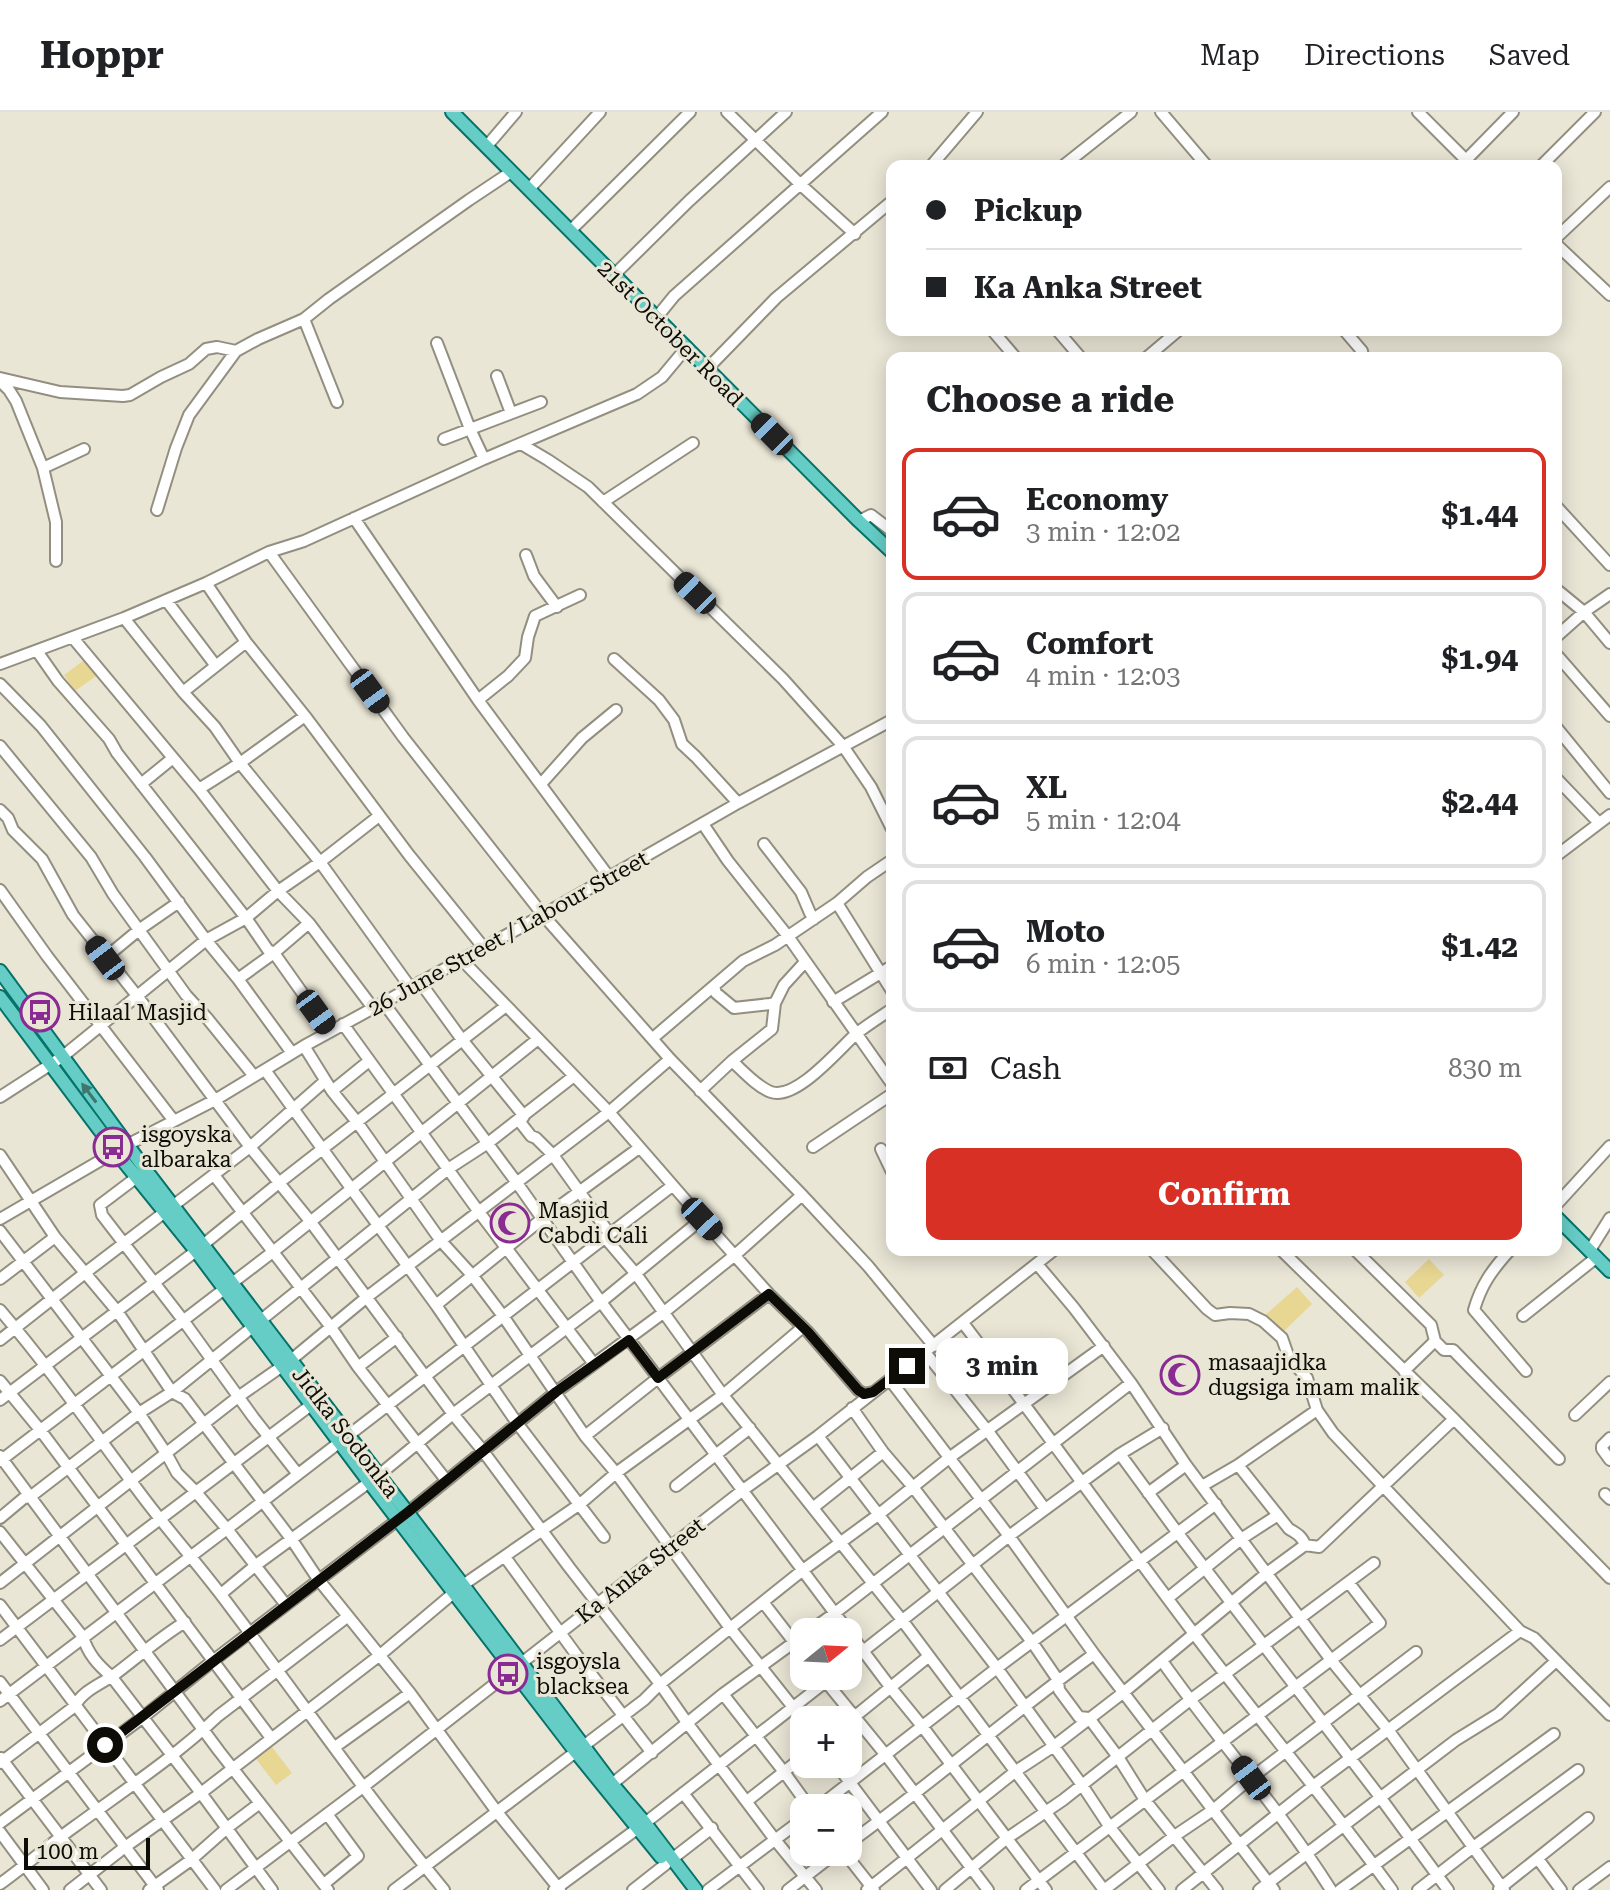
<!DOCTYPE html>
<html lang="en">
<head>
<meta charset="utf-8">
<style>
  body { margin:0; font-family:"Roboto Serif",serif; background:#f6f6f6; color:#202124; height:100vh; display:flex; flex-direction:column; font-size:30px; white-space:nowrap }
  * { box-sizing:border-box; margin:0 }
  p { font-size:26px; color:#757577 }
  .icon { flex:none; width:44px; height:44px; fill:none; stroke:currentColor; stroke-width:2; stroke-linecap:round; stroke-linejoin:round }
  .map { position:relative; flex:1; overflow:hidden }
  .panel { position:absolute; left:886px; top:240px; width:676px; height:904px; display:flex; flex-direction:column; background:#fff; border-radius:16px; box-shadow:0 4px 20px #0003 }
  .panel>* { flex:none }
  .banner { position:absolute; left:886px; top:48px; width:676px; height:176px; border-radius:16px; box-shadow:0 4px 20px #0003; display:grid; align-content:center; height:176px; padding:0 40px; background:#fff }
  .needle { width:52px; rotate:72deg }
  .tools { position:absolute; left:790px; top:1506px; display:grid; gap:16px }
  .tools a { display:grid; place-items:center; width:72px; height:72px; border-radius:16px; background:#fff; box-shadow:0 4px 20px #0003; font-size:40px }
  .scale { position:absolute; left:24px; bottom:20px; width:126px; box-sizing:border-box; padding-left:8px; border:4px solid #0d0c07; border-top:0; font-size:22px; line-height:28px; white-space:nowrap; color:#0d0c07; -webkit-text-stroke:6px #eae6d6; paint-order:stroke }
  .end { position:absolute; width:36px; height:36px; margin:-18px; border:10px solid #0d0c07; background:#fff; box-shadow:0 0 0 4px #fff }
  .from { border-radius:50% }
  .bubble { position:absolute; height:56px; border-radius:16px; background:#fff; box-shadow:0 4px 20px #0003; font-size:26px; font-weight:700; line-height:56px; text-align:center }
  .car { position:absolute; width:24px; height:48px; margin:-24px -12px; border-radius:10px; box-shadow:0 0 6px 2px #0007; background:linear-gradient(#222 24%,#8ab4d8 0 40%,#222 0 76%,#8ab4d8 0 86%,#222 0) }
  .banner b { display:flex; align-items:center; gap:28px; height:76px; font-size:30px }
  .banner b+b { border-top:2px solid #e0e0e0 }
  .banner i { width:20px; height:20px; background:#202124 }
  ul { padding:0; list-style:none }
  li { display:flex; align-items:center; gap:24px; height:132px; margin:0 16px 12px; padding:0 24px; border:4px solid #e0e0e0; border-radius:16px }
  li div { flex:1 }
  li b { display:block; font-size:30px }
  li em { font-style:normal; font-weight:700 }
  li.current { border-color:#d93025 }
  li>.icon { width:72px; height:72px; stroke-width:1.5 }
  h2 { padding:0 40px; font-size:36px; line-height:96px }
  .pay { display:flex; align-items:center; gap:20px; height:88px; padding:0 40px; font-size:30px }
  .pay p { margin-inline-start:auto }
  .action { display:flex; gap:16px; margin-top:auto; padding:16px 40px }
  .action a { flex:1; height:92px; border-radius:16px; background:#d93025; color:#fff; font-size:32px; font-weight:700; line-height:92px; text-align:center }
  header { display:flex; align-items:center; gap:48px; box-sizing:border-box; height:112px; padding:0 40px; background:#fff; border-bottom:2px solid #e0e0e0 }
  header strong { font-size:38px }
  nav { display:flex; gap:44px; margin-inline-start:auto; font-size:28px }
  .map>svg:first-child { display:block }
  .green { fill:#e8d693 }
  .lines { fill:none; stroke-linecap:round; stroke-linejoin:round }
  .minor-casing { stroke:#938f80; stroke-width:14 }
  .major-casing { stroke:#05736a; stroke-width:16 }
  .minor { stroke:#fff; stroke-width:10 }
  .major { stroke:#66cdc6; stroke-width:12 }
  .oneway { fill:#3e7670 }
  .route { stroke:#0d0c07; stroke-width:10 }
  .labels { text-anchor:middle; stroke-width:6; stroke-linejoin:round; paint-order:stroke }
  .street-label { font-size:22px; fill:#0d0c07; stroke:#eae6d6 }
  .poi-label { font-size:22px; fill:#0d0c07; stroke:#eae6d6; text-anchor:start }
</style>
</head>
<body>
<header>
<strong>Hoppr</strong>
<nav><a>Map</a><a>Directions</a><a>Saved</a></nav>
</header>
<div class="map">
<svg width="1610" height="1778" viewBox="0 0 1610 1778">
  <rect width="100%" height="100%" fill="#eae6d6"/>
  <path class="green" d="M87,546L99,562L75,579L64,563Z
    M1429,1147L1444,1163L1419,1186L1405,1170Z
    M1297,1175L1312,1192L1281,1222L1263,1205Z
    M272,1635L292,1661L276,1673L256,1647Z"/>
  <g class="lines">
    <g class="minor-casing">
      <path id="minor" d="M727,0L801,73L855,122
        M1161,0L1207,54
        M1418,0L1472,54
        M486,35L516,0
        M1466,48L1513,0
        M931,54L977,0
        M1063,54L1131,0
        M1541,54L1595,0
        M529,77L600,0
        M570,119L690,0
        M1556,126L1610,75
        M1556,132L1610,183
        M614,163L689,89L786,0
        M657,205L674,184L882,0
        M304,207L337,290
        M992,218L1016,246
        M1057,218L1081,246
        M1344,218L1362,239L1363,246
        M437,231L470,317L484,347
        M1146,246L1179,218
        M707,257L776,186L892,89
        M497,264L511,301
        M0,266L60,280L123,284L130,283L161,265L189,252L206,237L217,235L236,239
        M0,269L9,278L16,289L43,356L56,410V449
        M444,327L541,290
        M521,332L548,348L588,375L783,567L843,634L871,675L892,717
        M43,356L84,337
        M603,390L693,331
        M1556,394L1610,453
        M157,398L176,336L189,303L236,239L258,227L304,207L329,187L469,88L511,60
        M354,406L478,588L609,765
        M859,409L871,403L892,419
        M269,440L403,625L543,803L670,947L802,1083L868,1154L934,1234
        M526,443L534,464L557,495
        M206,471L246,530L305,604L409,743L484,836
        M1556,477L1584,500L1610,531
        M166,488L216,554
        M124,506L183,580L215,615L240,651L320,750L410,875
        M1556,525L1584,500L1610,482
        M73,526L199,677L278,779L309,811L373,896
        M37,539L58,569L109,627L117,641L246,806L268,838L274,841L330,920
        M1556,542L1610,604
        M614,547L659,588L674,608L682,632L696,645L738,691
        M0,552L124,506L206,471L269,440L304,429L484,347L637,282L662,265L687,235
        M0,572L41,614L145,745L206,828L238,867L292,941
        M183,580L246,530
        M478,588L508,564L525,546L528,525L535,504L580,483
        M1556,615L1610,681
        M0,634L91,745L113,782L186,883L207,906L254,964
        M1556,666L1599,711
        M141,672L173,646
        M541,672L582,626L616,598
        M199,677L240,651L305,604
        M0,698L8,706L13,718L42,747L73,803L138,885L250,1035L310,1109L453,1302L483,1339L569,1455L660,1572L688,1612L776,1729L816,1778
        M703,712L728,749L787,823L892,972
        M764,732L801,780L810,801L814,807
        M1556,744L1610,703
        M0,778L47,844L174,1009
        M837,791L892,879
        M105,846L140,817L179,790
        M462,848L609,1000L702,1107L769,1182L808,1220L858,1278L864,1282L873,1280
        M238,867L274,841L309,811
        M420,870L463,929L524,1004L520,1010L531,1024L536,1026L553,1043L609,1121L607,1128L636,1162L723,1283L902,1508L1104,1778
        M714,874L716,881L734,896L770,892L775,891L784,873L805,850
        M383,890L517,1071L601,1190L891,1576L922,1614L1046,1778
        M833,890L892,854
        M343,912L479,1100L594,1252
        M653,926L743,849L775,833L837,791L867,765L892,748
        M304,934L332,979L357,1010L441,1129L472,1163L503,1204L585,1324L616,1361L730,1516L804,1609
        M732,949C743,959 757,975 771,980C796,989 839,937 856,922C867,913 880,905 892,897
        M265,958L436,1193L517,1311L604,1425
        M332,979L369,949
        M700,979L732,949L772,917L775,891
        M0,985L62,945L206,828L246,806L278,779L320,750L379,704
        M813,1035L892,982
        M881,1037L892,1060
        M0,1043L55,1125L117,1199L172,1280L185,1287L292,1428L318,1467L410,1581L497,1700L560,1778
        M214,1063L330,1214L358,1255L446,1368
        M137,1065L100,1093L102,1103L183,1208L253,1305L297,1361
        M1556,1093L1610,1034
        M0,1107L127,1033L215,988L304,934L543,803L738,691L892,608
        M0,1119L139,1301L166,1341L177,1361L195,1379L227,1417L286,1493
        M204,1132L280,1070L506,894
        M1152,1138L1207,1197L1215,1203L1230,1201L1249,1202L1263,1209L1282,1226L1289,1246L1307,1266L1317,1298L1333,1321L1520,1519L1534,1526L1610,1603
        M1281,1138L1454,1307L1610,1466
        M1355,1138L1431,1213L1435,1229L1444,1238H1453L1559,1347
        M1510,1138C1492,1158 1481,1173 1474,1198L1526,1259
        M1590,1138L1610,1106
        M1037,1152L1074,1196L1131,1271L1186,1353L1331,1548L1389,1619L1504,1778
        M0,1167L55,1125
        M436,1193L542,1107L639,1036
        M0,1198C49,1255 92,1317 137,1377C167,1418 201,1455 231,1496C302,1590 369,1687 444,1778
        M1523,1204L1597,1145
        M963,1211C1042,1314 1117,1420 1195,1523C1260,1609 1329,1691 1392,1778
        M0,1228L85,1161L250,1035L325,969
        M925,1240L987,1318L1045,1397
        M358,1255L397,1225
        M1404,1259L1435,1229
        M890,1268L1009,1424L1094,1542L1274,1778
        M0,1269L41,1319L271,1626
        M0,1288L196,1139
        M852,1296L883,1340L913,1375L1032,1530L1058,1568L1059,1578L1079,1605L1089,1606L1118,1645L1145,1688L1217,1778
        M1575,1303L1610,1270
        M585,1324L658,1266L769,1182
        M818,1324L997,1556L1082,1673L1109,1714L1159,1778
        M1610,1326L1602,1334V1337L1610,1348
        M1120,1342L1177,1420L1380,1685L1448,1778
        M0,1344L219,1639L328,1778
        M0,1349L274,1139L538,927
        M1238,1353L1289,1417C1296,1421 1302,1424 1305,1433L1319,1435L1454,1307
        M676,1374L750,1316
        M1202,1374L1238,1353L1317,1298
        M1148,1381L1186,1353
        M1605,1382L1610,1387
        M814,1395L883,1340
        M0,1406L24,1386L30,1385L139,1301L172,1280L448,1057L488,1031L574,964
        M0,1420L83,1525C88,1542 98,1553 111,1564L201,1681L272,1778
        M505,1445L575,1541L652,1641
        M0,1471L238,1285L291,1248L367,1185L609,1000L670,947
        M221,1482L256,1453L379,1363L453,1302L601,1190L702,1107
        M1168,1486L1241,1427L1278,1403
        M763,1490L804,1543
        M0,1493L215,1778
        M808,1520L835,1501L1131,1271
        M0,1528L311,1293
        M1162,1549C1217,1627 1280,1697 1331,1778
        M848,1551L1009,1424L1120,1342L1163,1316
        M823,1566L885,1642L988,1778
        M0,1570L158,1778
        M723,1582L784,1660L810,1696
        M0,1589L227,1417L672,1074
        M848,1610L929,1544
        M335,1635L410,1581
        M1,1646L101,1778
        M0,1651L75,1594C82,1579 101,1572 114,1563C138,1545 159,1526 185,1510
        M836,1652L931,1778
        M612,1672L723,1582L804,1523
        M683,1681L758,1778
        M747,1689L804,1644
        M817,1696L997,1556L1216,1392
        M0,1711L142,1606L214,1548L408,1400L556,1280L663,1201L735,1143L802,1083
        M0,1720L43,1778
        M848,1732C932,1671 1010,1603 1094,1542
        M844,1740L874,1778
        M672,1747L712,1716
        M1538,1747L1561,1778
        M0,1772C25,1754 49,1733 74,1715C122,1680 176,1644 218,1604L347,1505
        M324,1772L358,1744L327,1702
        M1499,1777L1588,1706
        M70,1778L125,1735L201,1681L380,1543L463,1473L580,1392L616,1361L723,1283L803,1215
        M149,1778L191,1748L227,1716L260,1691
        M226,1778L363,1675L743,1378L818,1324L1054,1138
        M394,1778L644,1588L660,1572L803,1458L878,1403L949,1346L1104,1234
        M554,1778L645,1711L833,1564
        M633,1778L666,1752
        M708,1778L804,1706
        M788,1778L837,1740
        M867,1778L1016,1659L1054,1634L1124,1580L1267,1461L1305,1433
        M945,1778L1006,1727L1063,1688L1190,1588L1374,1451
        M1026,1778L1380,1511L1349,1471
        M1104,1778L1173,1725L1213,1698L1251,1666L1416,1540
        M1182,1778L1313,1674L1520,1519
        M1259,1778L1456,1628L1498,1602L1556,1549
        M1340,1778L1554,1622
        M1418,1778L1472,1736L1578,1658
        M1579,1778L1610,1755"/>
    </g>
    <g class="major-casing">
      <path id="major" d="M452,0L859,409L892,440
        M0,859L148,1061L463,1473L612,1672L645,1711L696,1778
        M0,885L116,1040L196,1139L369,1370L575,1639L661,1745
        M1556,1105L1610,1159"/>
    </g>
    <use href="#minor" class="minor"/>
    <use href="#major" class="major"/>
  </g>
  <defs><path id="oneway-solid" d="M-6-.8H1V-3.2L6.5 0L1 3.2V.8H-6Z" transform="scale(2)"/></defs>
  <use class="oneway" href="#oneway-solid" transform="translate(89 981) rotate(-127)"/>
  <g class="lines">
    <path class="route" d="M105,1633L408,1400L556,1280L629,1228L658,1266L769,1182L808,1220L858,1278L864,1282L873,1280L907,1254"/>
  </g>
  <defs>
    <g id="bus-ring" transform="scale(2)"><circle r="9.5" fill="#eae6d6" stroke="#8a2a93" stroke-width="1.5"/><path d="M-5-6H5V4H4V6H2V4H-2V6H-4V4H-5ZM-3.5-4V0h7V-4ZM-3.5 1.2v1.5H-2V1.2ZM2 1.2v1.5H3.5V1.2Z" fill="#8a2a93"/></g>
    <g id="mosque-ring" transform="scale(2)"><circle r="9.5" fill="#eae6d6" stroke="#8a2a93" stroke-width="1.5"/><path d="M3.5-4.9A6 6 0 1 0 3.5 4.9A5 5 0 1 1 3.5-4.9Z" fill="#8a2a93"/></g>
  </defs>
  <g fill-rule="evenodd">
    <use href="#bus-ring" x="40" y="900"/>
    <use href="#bus-ring" x="113" y="1035"/>
    <use href="#mosque-ring" x="510" y="1111"/>
    <use href="#mosque-ring" x="1180" y="1263"/>
    <use href="#bus-ring" x="508" y="1562"/>
  </g>
  <g class="labels">
    <g class="street-label">
      <text transform="translate(671 221) rotate(45)" y="8">21st October Road</text>
      <text transform="translate(508 821) rotate(-29)" y="8">26 June Street / Labour Street</text>
      <text transform="translate(346 1320) rotate(52)" y="8">Jidka Sodonka</text>
      <text transform="translate(640 1458) rotate(-38)" y="8">Ka Anka Street</text>
    </g>
    <g class="poi-label">
      <text x="68" y="908">Hilaal Masjid</text>
      <text x="141" y="1030">isgoyska<tspan x="141" dy="25">albaraka</tspan></text>
      <text x="538" y="1106">Masjid<tspan x="538" dy="25">Cabdi Cali</tspan></text>
      <text x="1208" y="1258">masaajidka<tspan x="1208" dy="25">dugsiga imam malik</tspan></text>
      <text x="536" y="1557">isgoysla<tspan x="536" dy="25">blacksea</tspan></text>
    </g>
  </g>
</svg>
<div class="tools">
<a><svg class="needle" viewBox="-14 -14 28 28"><path d="M0-13l5 13h-10z" fill="#e53935"/><path d="M0 13l5-13h-10z" fill="#757577"/></svg></a>
<a>+</a>
<a>−</a>
</div>
<div class="scale">100 m</div>
<i class="end from" style="left:105px;top:1633px"></i>
<i class="end" style="left:907px;top:1254px"></i>
<div class="bubble" style="left:936px;top:1226px;width:132px">3 min</div>
<i class="car" style="left:772px;top:322px;rotate:315deg"></i>
<i class="car" style="left:695px;top:481px;rotate:314deg"></i>
<i class="car" style="left:370px;top:579px;rotate:144deg"></i>
<i class="car" style="left:105px;top:846px;rotate:323deg"></i>
<i class="car" style="left:316px;top:900px;rotate:144deg"></i>
<i class="car" style="left:702px;top:1107px;rotate:137deg"></i>
<i class="car" style="left:1251px;top:1666px;rotate:323deg"></i>
<div class="banner">
<b><i class="from"></i>Pickup</b>
<b><i></i>Ka Anka Street</b>
</div>
<section class="panel">
<h2>Choose a ride</h2>
<ul>
<li class="current"><svg class="icon" aria-label="car" viewBox="0 0 24 24"><path d="M5 17H2v-5l4-1 3-4h7l3 4 3 1v5h-3M9 17h6M6 11h13"/><circle cx="7" cy="17" r="2"/><circle cx="17" cy="17" r="2"/></svg><div><b>Economy</b><p>3 min · 12:02</p></div><em>$1.44</em></li>
<li><svg class="icon" aria-label="car" viewBox="0 0 24 24"><path d="M5 17H2v-5l4-1 3-4h7l3 4 3 1v5h-3M9 17h6M6 11h13"/><circle cx="7" cy="17" r="2"/><circle cx="17" cy="17" r="2"/></svg><div><b>Comfort</b><p>4 min · 12:03</p></div><em>$1.94</em></li>
<li><svg class="icon" aria-label="car" viewBox="0 0 24 24"><path d="M5 17H2v-5l4-1 3-4h7l3 4 3 1v5h-3M9 17h6M6 11h13"/><circle cx="7" cy="17" r="2"/><circle cx="17" cy="17" r="2"/></svg><div><b>XL</b><p>5 min · 12:04</p></div><em>$2.44</em></li>
<li><svg class="icon" aria-label="car" viewBox="0 0 24 24"><path d="M5 17H2v-5l4-1 3-4h7l3 4 3 1v5h-3M9 17h6M6 11h13"/><circle cx="7" cy="17" r="2"/><circle cx="17" cy="17" r="2"/></svg><div><b>Moto</b><p>6 min · 12:05</p></div><em>$1.42</em></li>
</ul>
<div class="pay"><svg class="icon" aria-label="cash" viewBox="0 0 24 24"><path d="M3 7h18v10H3z"/><circle cx="12" cy="12" r="2"/></svg>Cash<p>830 m</p></div>
<div class="action"><a>Confirm</a></div>
</section>
</div>
</body>
</html>
